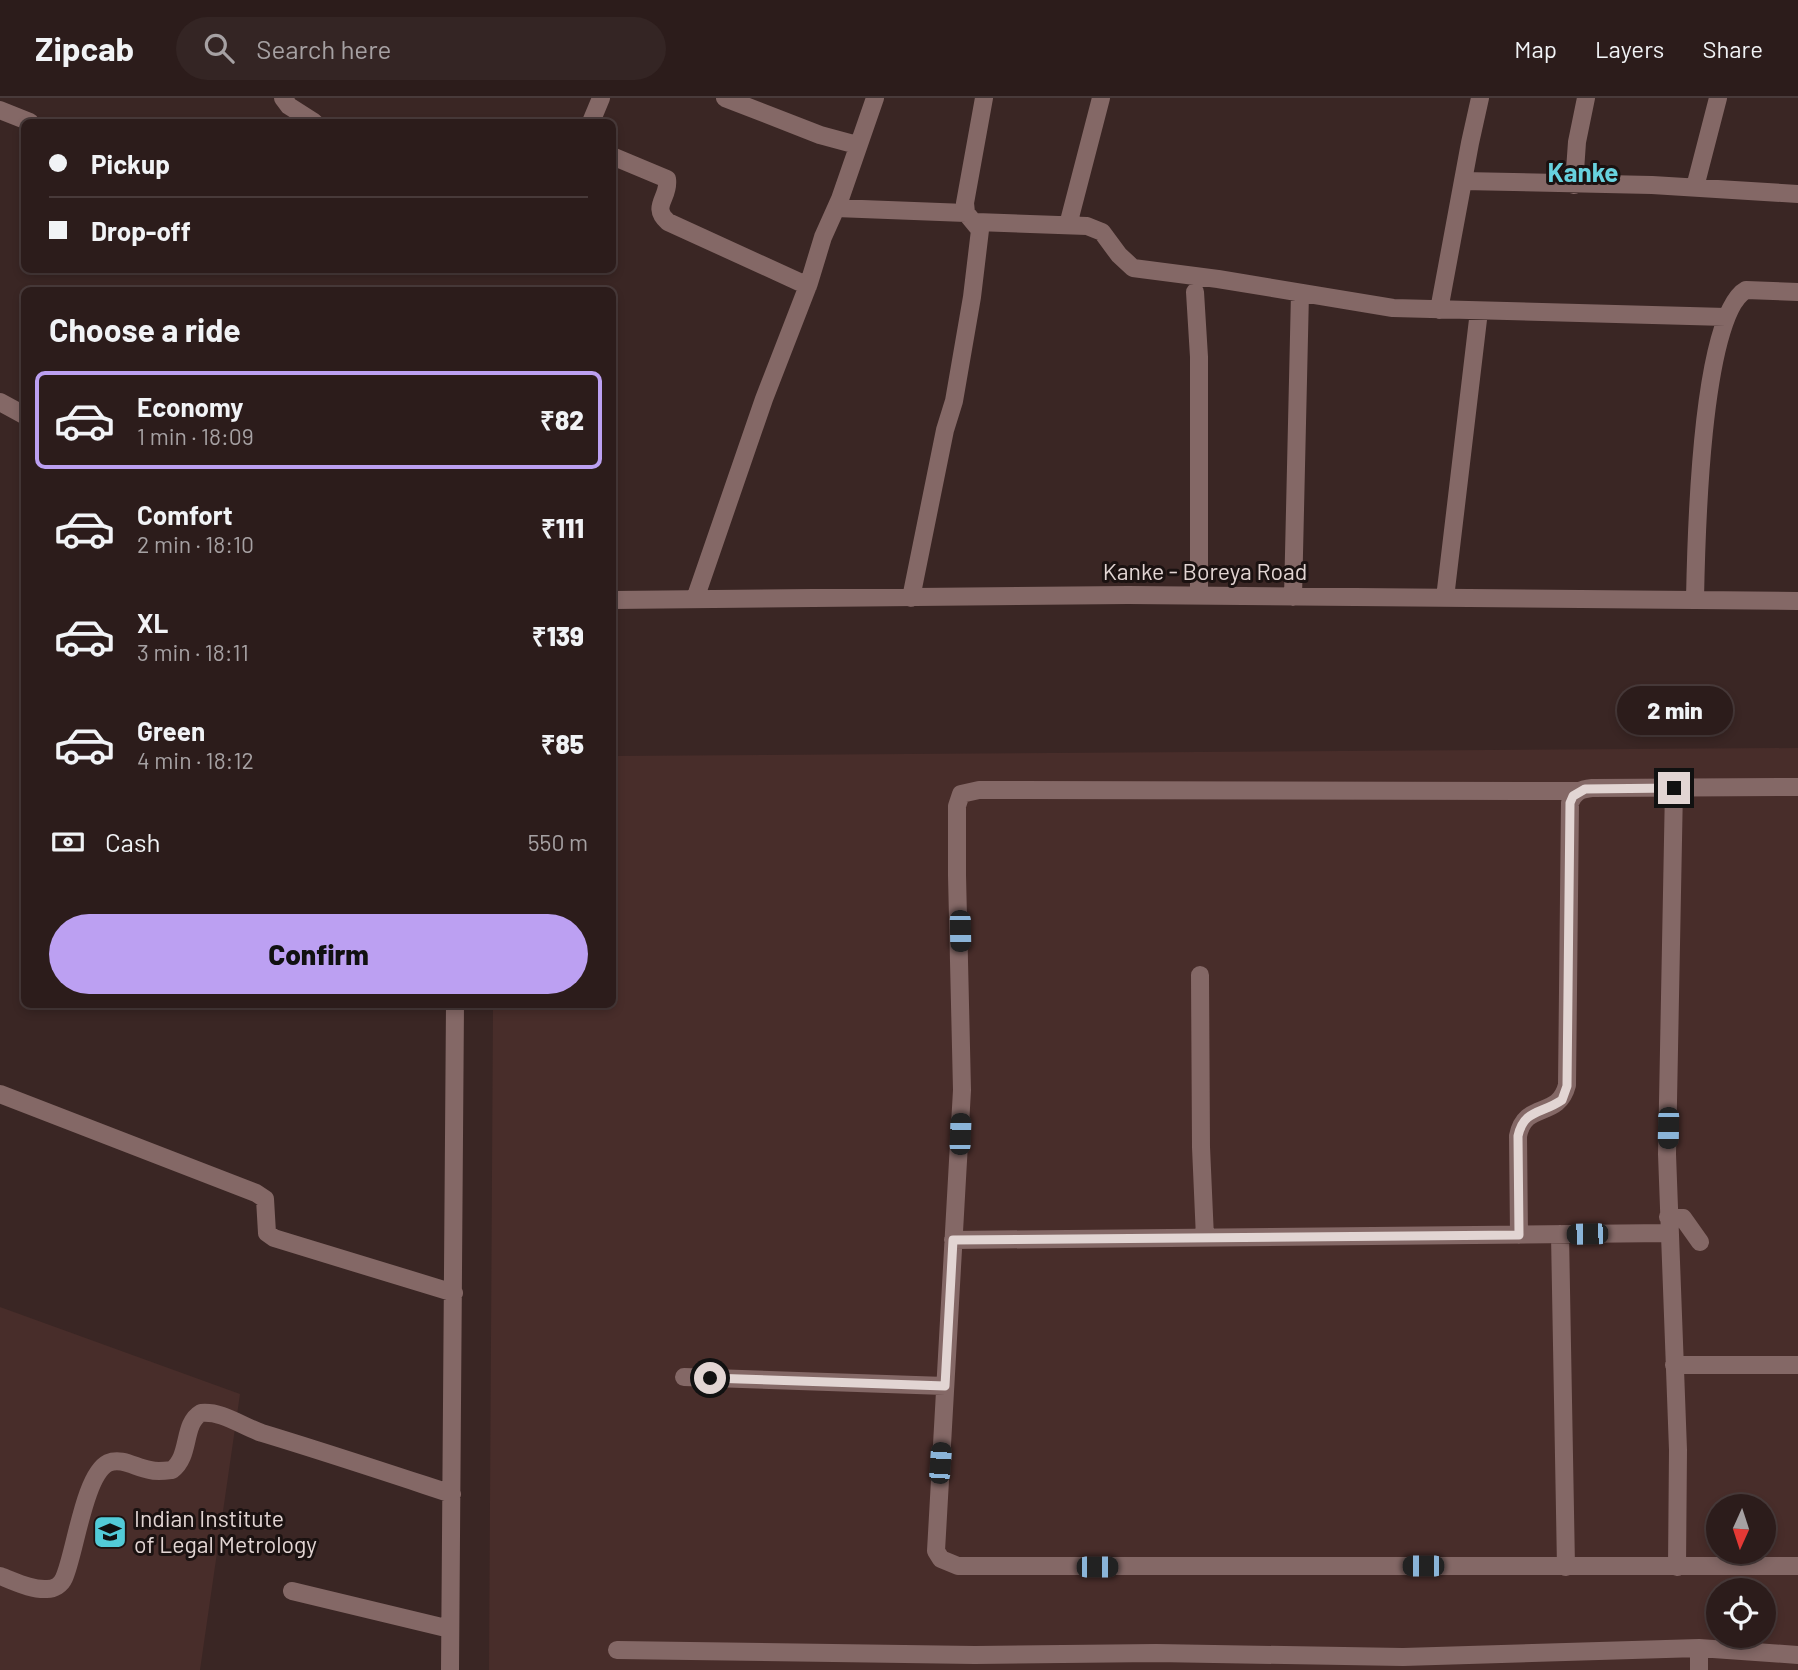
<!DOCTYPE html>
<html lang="en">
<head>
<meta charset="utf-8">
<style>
  body { margin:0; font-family:Barlow,sans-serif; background:#342524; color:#f1f3f6; height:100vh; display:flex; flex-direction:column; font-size:26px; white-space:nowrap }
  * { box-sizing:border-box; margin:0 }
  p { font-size:23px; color:#a6a1a3 }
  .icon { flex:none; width:38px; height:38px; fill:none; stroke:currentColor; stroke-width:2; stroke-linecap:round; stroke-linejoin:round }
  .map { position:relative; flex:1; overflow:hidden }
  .side { position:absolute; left:21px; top:189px; width:595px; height:721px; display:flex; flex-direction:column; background:#2c1c1b; border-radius:10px; box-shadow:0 4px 10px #0003,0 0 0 2px #483a3a }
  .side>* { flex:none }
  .top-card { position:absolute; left:21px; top:21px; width:595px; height:154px; border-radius:10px; box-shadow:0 4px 10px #0003,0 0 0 2px #483a3a; display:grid; align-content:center; height:154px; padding:0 28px; background:#2c1c1b }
  .needle { width:46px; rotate:183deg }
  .fabs { position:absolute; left:1706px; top:1396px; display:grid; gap:14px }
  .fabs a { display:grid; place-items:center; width:70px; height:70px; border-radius:50%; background:#2c1c1b; box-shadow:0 4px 10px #0003,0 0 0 2px #483a3a; font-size:35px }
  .end { position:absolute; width:32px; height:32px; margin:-16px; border:9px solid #e2d5d3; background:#111; box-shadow:0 0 0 4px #111 }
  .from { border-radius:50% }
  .bubble { position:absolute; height:49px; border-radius:24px; background:#2c1c1b; box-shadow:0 4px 10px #0003,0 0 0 2px #483a3a; font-size:23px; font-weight:800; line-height:49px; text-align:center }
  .car { position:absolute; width:21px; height:42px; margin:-21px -10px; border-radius:9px; box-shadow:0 0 5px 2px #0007; background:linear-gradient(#222 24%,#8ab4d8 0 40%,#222 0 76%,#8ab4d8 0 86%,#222 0) }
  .top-card b { display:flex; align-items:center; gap:24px; height:66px; font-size:26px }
  .top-card b+b { border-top:2px solid #483a3a }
  .top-card i { width:18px; height:18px; background:#f1f3f6 }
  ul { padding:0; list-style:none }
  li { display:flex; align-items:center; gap:21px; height:98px; margin:0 14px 10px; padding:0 14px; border:4px solid transparent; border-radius:10px }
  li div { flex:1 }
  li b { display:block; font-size:26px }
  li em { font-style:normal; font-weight:800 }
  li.active { border-color:#bca0f2 }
  li>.icon { width:63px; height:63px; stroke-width:1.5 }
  h2 { padding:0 28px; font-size:32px; line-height:84px }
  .pay { display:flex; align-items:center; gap:18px; height:77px; padding:0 28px; font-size:26px }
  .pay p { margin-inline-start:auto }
  .cta { display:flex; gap:14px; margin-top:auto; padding:14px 28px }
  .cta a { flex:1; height:80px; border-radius:42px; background:#bca0f2; color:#111; font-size:28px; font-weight:800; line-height:80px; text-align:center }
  header { display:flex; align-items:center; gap:42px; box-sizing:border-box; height:98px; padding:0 35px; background:#2c1c1b; border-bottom:2px solid #483a3a }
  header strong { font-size:33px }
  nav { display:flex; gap:38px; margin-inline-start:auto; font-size:24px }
  .search { width:490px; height:63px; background:#342524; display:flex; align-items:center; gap:18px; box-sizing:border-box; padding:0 24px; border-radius:38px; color:#a6a1a3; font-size:26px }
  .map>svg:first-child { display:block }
  .built { fill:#482d2a; fill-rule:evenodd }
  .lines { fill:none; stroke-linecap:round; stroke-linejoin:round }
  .minor { stroke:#846866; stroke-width:18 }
  .route { stroke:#e2d5d3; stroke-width:9 }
  .labels { text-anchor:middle; stroke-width:6; stroke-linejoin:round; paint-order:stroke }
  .street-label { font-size:23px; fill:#e2d5d3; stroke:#1b1211 }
  .poi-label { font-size:23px; fill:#e2d5d3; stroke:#1b1211; text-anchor:start }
  .quarter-label { font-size:26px; font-weight:bold; fill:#67d2de; stroke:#1b1211 }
</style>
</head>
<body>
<header>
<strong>Zipcab</strong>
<div class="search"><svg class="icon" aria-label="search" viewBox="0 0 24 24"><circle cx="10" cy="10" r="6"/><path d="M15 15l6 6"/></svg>Search here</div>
<nav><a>Map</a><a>Layers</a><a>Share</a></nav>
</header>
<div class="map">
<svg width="1798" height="1572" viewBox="0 0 1798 1572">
  <rect width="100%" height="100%" fill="#3a2624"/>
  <path class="built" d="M1798,650V1572H489L493,907L612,906L613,658ZM1718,1409H1764V1454H1718ZM1718,1493H1764V1538H1718Z
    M0,1209L240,1296L200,1572H0Z"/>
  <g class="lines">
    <path class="minor" d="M283,0L289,8L314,24
      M725,0L820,37L857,47
      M0,12L30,24
      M591,24L601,0
      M612,58L667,81C670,100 650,108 668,124L808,188
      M1463,83L1652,87L1798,96
      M1574,87L1577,44L1586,0
      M1695,89L1718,0
      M836,110L966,115
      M976,124L1087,128L1102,134L1119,157L1133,170L1218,181L1393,210L1726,219
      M1068,127L1101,0
      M1195,194L1199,259V498
      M1439,212L1470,45L1480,0
      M0,304L24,317
      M1293,499L1300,195
      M911,500L945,332L954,303L972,199L980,132L966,115L965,105L984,0
      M1445,500L1479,213
      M695,501L764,301L809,185L823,139L840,101L875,0
      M612,502L1128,497L1798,503
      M1695,502C1696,449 1700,217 1746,192L1798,194
      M1674,690L1667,1056L1678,1352L1677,1469
      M1578,693L979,692L961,696L957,708V777L962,992L936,1453L941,1461L958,1468H1798
      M1200,877L1201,1049L1205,1140
      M0,996L256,1095L265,1101L267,1135L274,1140L454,1195
      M1668,1119L1683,1120L1700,1144
      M1560,1136L1566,1469
      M1519,1137L1518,1038C1525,1002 1558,1022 1567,987L1570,705C1574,694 1581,691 1592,690L1798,689
      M953,1142L1668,1135
      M1674,1267H1798
      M684,1279L945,1288
      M0,1478C14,1483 31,1492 47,1491C54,1491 61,1487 64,1480C75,1456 84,1377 108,1365C122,1359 136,1370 150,1372C157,1374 164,1373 172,1372C191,1358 182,1326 201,1315C223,1313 241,1328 262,1335C325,1354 388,1375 452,1396
      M292,1493L450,1531
      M1699,1550V1572
      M617,1552L975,1557L1156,1555L1403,1559L1699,1550L1798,1557
      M450,1572L455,906"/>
  </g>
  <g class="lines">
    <path class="route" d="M710,1280L945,1288L953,1142L1519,1137L1518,1038C1524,1011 1542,1016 1562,1002L1567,988L1570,705L1573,698L1585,691L1674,690"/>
  </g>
  <defs>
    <g id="university-square" transform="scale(1.75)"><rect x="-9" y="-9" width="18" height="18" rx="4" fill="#52cbd8" stroke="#1b1211"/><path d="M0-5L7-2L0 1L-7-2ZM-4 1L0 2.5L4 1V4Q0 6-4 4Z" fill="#111"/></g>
  </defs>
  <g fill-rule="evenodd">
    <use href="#university-square" x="110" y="1434"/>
  </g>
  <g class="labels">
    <g class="street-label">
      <text x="1205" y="482">Kanke - Boreya Road</text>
    </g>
    <g class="poi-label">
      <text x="134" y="1429">Indian Institute<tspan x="134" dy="26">of Legal Metrology</tspan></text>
    </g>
    <g class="quarter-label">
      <text x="1583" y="84">Kanke</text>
    </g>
  </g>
</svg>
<div class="fabs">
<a><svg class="needle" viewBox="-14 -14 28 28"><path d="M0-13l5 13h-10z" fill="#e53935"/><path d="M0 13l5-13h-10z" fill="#a6a1a3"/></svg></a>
<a><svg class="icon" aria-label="locate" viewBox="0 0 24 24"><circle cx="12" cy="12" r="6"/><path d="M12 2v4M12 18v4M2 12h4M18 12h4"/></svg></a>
</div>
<i class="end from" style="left:710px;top:1280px"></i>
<i class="end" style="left:1674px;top:690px"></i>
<div class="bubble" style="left:1617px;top:588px;width:116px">2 min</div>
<i class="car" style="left:960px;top:833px;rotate:179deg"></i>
<i class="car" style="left:1668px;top:1030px;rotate:181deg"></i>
<i class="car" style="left:960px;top:1036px;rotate:2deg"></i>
<i class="car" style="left:1587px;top:1136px;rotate:269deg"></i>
<i class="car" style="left:940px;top:1365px;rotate:4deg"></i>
<i class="car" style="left:1423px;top:1468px;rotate:270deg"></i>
<i class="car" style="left:1097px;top:1469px;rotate:90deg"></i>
<div class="top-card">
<b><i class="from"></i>Pickup</b>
<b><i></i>Drop-off</b>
</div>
<section class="side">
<h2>Choose a ride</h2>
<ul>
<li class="active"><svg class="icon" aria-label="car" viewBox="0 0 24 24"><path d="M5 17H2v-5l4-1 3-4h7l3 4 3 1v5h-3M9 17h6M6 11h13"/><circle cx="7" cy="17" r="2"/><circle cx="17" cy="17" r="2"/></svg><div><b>Economy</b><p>1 min · 18:09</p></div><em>₹82</em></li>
<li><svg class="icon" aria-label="car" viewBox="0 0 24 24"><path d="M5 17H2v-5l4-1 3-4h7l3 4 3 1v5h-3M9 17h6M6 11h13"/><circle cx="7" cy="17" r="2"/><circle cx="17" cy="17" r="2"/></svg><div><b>Comfort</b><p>2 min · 18:10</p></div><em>₹111</em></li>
<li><svg class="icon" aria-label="car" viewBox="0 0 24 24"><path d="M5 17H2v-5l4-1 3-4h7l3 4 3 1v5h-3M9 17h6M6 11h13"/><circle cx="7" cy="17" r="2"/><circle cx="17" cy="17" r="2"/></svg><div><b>XL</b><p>3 min · 18:11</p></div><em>₹139</em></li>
<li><svg class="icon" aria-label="car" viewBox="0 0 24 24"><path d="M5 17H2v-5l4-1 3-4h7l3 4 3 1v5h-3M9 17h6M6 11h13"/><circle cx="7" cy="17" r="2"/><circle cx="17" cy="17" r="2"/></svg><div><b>Green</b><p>4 min · 18:12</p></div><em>₹85</em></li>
</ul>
<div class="pay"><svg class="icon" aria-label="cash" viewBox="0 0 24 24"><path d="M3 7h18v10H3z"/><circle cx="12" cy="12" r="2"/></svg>Cash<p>550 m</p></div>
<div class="cta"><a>Confirm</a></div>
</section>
</div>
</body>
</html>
